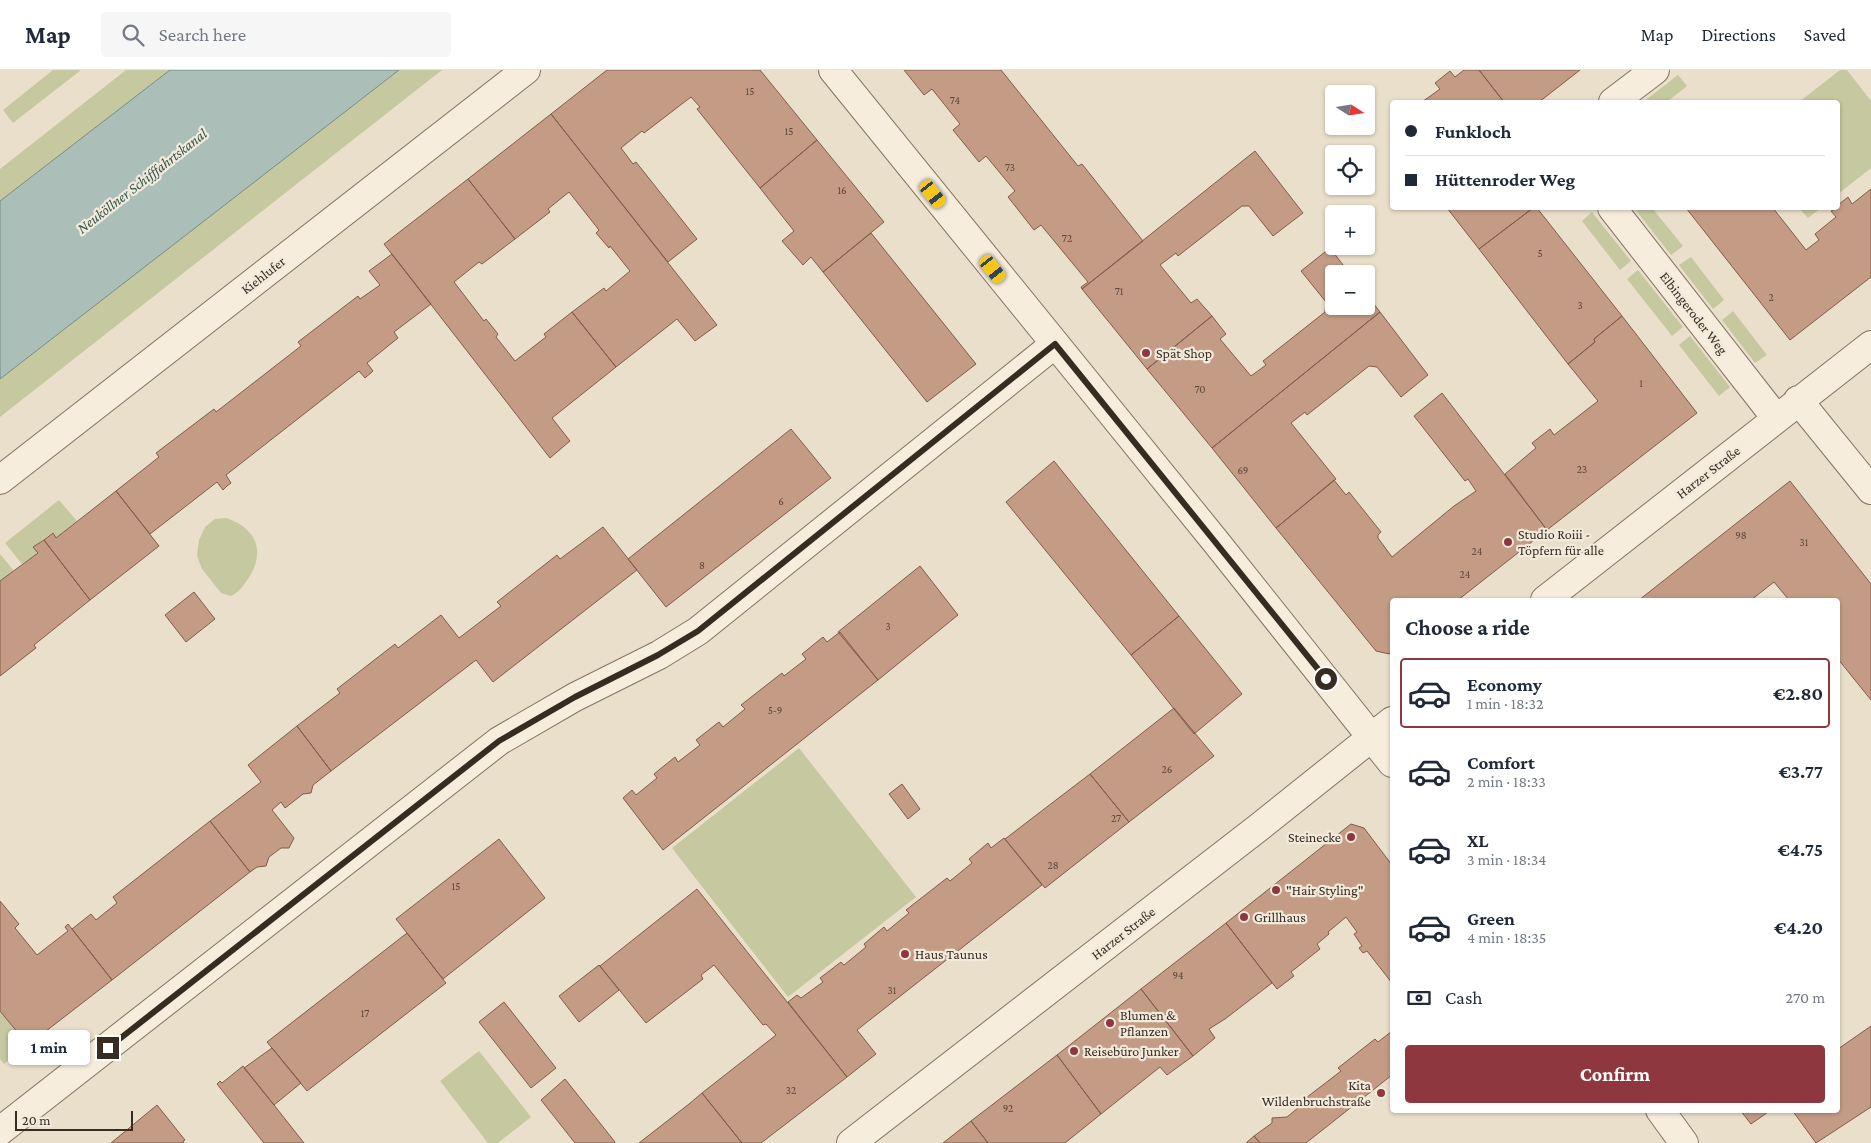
<!DOCTYPE html>
<html lang="en">
<head>
<meta charset="utf-8">
<style>
  body { margin:0; font-family:"Crimson Pro",serif; background:#f6f6f7; color:#1f2937; height:100vh; display:flex; flex-direction:column; font-size:19px; white-space:nowrap }
  * { box-sizing:border-box; margin:0 }
  p { font-size:16px; color:#747a83 }
  .icon { flex:none; width:28px; height:28px; fill:none; stroke:currentColor; stroke-width:2; stroke-linecap:round; stroke-linejoin:round }
  .map { position:relative; flex:1; overflow:hidden }
  .panel { position:absolute; left:1390px; top:528px; width:450px; height:515px; display:flex; flex-direction:column; background:#fff; border-radius:5px; box-shadow:0 1px 4px #0004 }
  .panel>* { flex:none }
  .top-card { position:absolute; left:1390px; top:30px; width:450px; height:110px; border-radius:5px; box-shadow:0 1px 4px #0004; display:grid; align-content:center; height:110px; padding:0 15px; background:#fff }
  .needle { width:32px; rotate:102deg }
  .fabs { position:absolute; left:1325px; top:15px; display:grid; gap:10px }
  .fabs a { display:grid; place-items:center; width:50px; height:50px; border-radius:5px; background:#fff; box-shadow:0 1px 4px #0004; font-size:25px }
  .scale { position:absolute; left:15px; bottom:12px; width:118px; box-sizing:border-box; padding-left:5px; border:2px solid #382b22; border-top:0; font-size:14px; line-height:18px; white-space:nowrap; color:#382b22; -webkit-text-stroke:4px #f2eada; paint-order:stroke }
  .end { position:absolute; width:22px; height:22px; margin:-11px; border:6px solid #382b22; background:#fff; box-shadow:0 0 0 2px #fff }
  .from { border-radius:50% }
  .bubble { position:absolute; height:35px; border-radius:5px; background:#fff; box-shadow:0 1px 4px #0004; font-size:16px; font-weight:700; line-height:35px; text-align:center }
  .car { position:absolute; width:15px; height:30px; margin:-15px -8px; border-radius:6px; box-shadow:0 0 4px 1px #0007; background:linear-gradient(#f5c518 24%,#345 0 40%,#f5c518 0 76%,#345 0 86%,#f5c518 0) }
  .top-card b { display:flex; align-items:center; gap:18px; height:48px; font-size:19px }
  .top-card b+b { border-top:1px solid #e0e1e3 }
  .top-card i { width:12px; height:12px; background:#1f2937 }
  ul { padding:0; list-style:none }
  li { display:flex; align-items:center; gap:15px; height:70px; margin:0 10px 8px; padding:0 5px; border:2px solid transparent; border-radius:5px }
  li div { flex:1 }
  li b { display:block; font-size:19px }
  li em { font-style:normal; font-weight:700 }
  li.selected { border-color:#8e373e }
  li>.icon { width:45px; height:45px; stroke-width:1.5 }
  h2 { padding:0 15px; font-size:22px; line-height:60px }
  .pay { display:flex; align-items:center; gap:12px; height:55px; padding:0 15px; font-size:19px }
  .pay p { margin-inline-start:auto }
  .primary-button { display:flex; gap:10px; margin-top:auto; padding:10px 15px }
  .primary-button a { flex:1; height:58px; border-radius:5px; background:#8e373e; color:#fff; font-size:20px; font-weight:700; line-height:58px; text-align:center }
  header { display:flex; align-items:center; gap:30px; box-sizing:border-box; height:70px; padding:0 25px; background:#fff; border-bottom:1px solid #e0e1e3 }
  header strong { font-size:24px }
  nav { display:flex; gap:28px; margin-inline-start:auto; font-size:18px }
  .search { width:350px; height:45px; background:#f6f6f7; display:flex; align-items:center; gap:12px; box-sizing:border-box; padding:0 18px; border-radius:5px; color:#747a83; font-size:19px }
  .map>svg:first-child { display:block }
  .green { fill:#c6c89f }
  .water { fill:#abbfb8; stroke:#728d85 }
  .building { fill:#c49b85; stroke:#825c49 }
  .lines { fill:none; stroke-linecap:round; stroke-linejoin:round }
  .minor-casing { stroke:#857261; stroke-width:30 }
  .tertiary-casing { stroke:#857261; stroke-width:30 }
  .minor { stroke:#f6eddd; stroke-width:28 }
  .tertiary { stroke:#f6eddd; stroke-width:28 }
  .route { stroke:#382b22; stroke-width:6 }
  .poi-dot { fill:#8e373e; stroke:#f2eada; stroke-width:2 }
  .labels { text-anchor:middle; stroke-width:4.5; stroke-linejoin:round; paint-order:stroke }
  .number-label { font-size:11px; fill:#5b473b }
  .street-label { font-size:14px; fill:#382b22; stroke:#f2eada }
  .poi-label { font-size:14px; fill:#382b22; stroke:#f2eada; text-anchor:start }
  .water-label { font-size:15px; font-style:italic; fill:#335651; stroke:#f2eada }
</style>
</head>
<body>
<header>
<strong>Map</strong>
<div class="search"><svg class="icon" aria-label="search" viewBox="0 0 24 24"><circle cx="10" cy="10" r="6"/><path d="M15 15l6 6"/></svg>Search here</div>
<nav><a>Map</a><a>Directions</a><a>Saved</a></nav>
</header>
<div class="map">
<svg width="1871" height="1073" viewBox="0 0 1871 1073">
  <rect width="100%" height="100%" fill="#eadfcb"/>
  <path class="green" d="M53,0H81L13,53L3,40Z
    M126,0H170L0,131V99Z
    M399,0H442L0,347V309Z
    M1840,0H1847L1871,31V98L1838,124V32H1799Z
    M1678,5L1687,16L1667,32H1643Z
    M1634,138H1652L1683,176L1671,185Z
    M1799,138H1821L1808,148Z
    M1592,142L1631,191L1620,200L1582,151Z
    M1691,187L1724,230L1713,239L1679,195Z
    M1638,200L1683,257L1672,266L1627,209Z
    M1733,241L1767,285L1755,293L1722,250Z
    M1690,266L1730,317L1719,326L1679,275Z
    M59,430L77,451L56,468L52,463L34,477L38,483L22,494L5,473Z
    M226,448C257,458 266,482 248,509C243,516 239,522 231,526L221,523L202,499L197,486L199,470L205,457L215,449Z
    M0,484L14,501L1,511H0Z
    M799,678L916,827L788,927L672,778Z
    M0,941L28,975L4,994L0,989Z
    M479,981L531,1047L498,1073H488L440,1011Z"/>
  <path class="water" d="M170,0H399L0,309V131Z"/>
  <path class="building" d="M607,0H760L817,70L760,118L697,39L700,37L691,27L644,63L642,61L621,78L633,94L636,92L697,169L668,192L551,44Z
    M904,0H1001L1078,96L1082,94L1143,171L1082,219L1081,217L1088,212L1041,155L1034,160L1008,127L1015,121L986,86L979,92L953,60L960,54L932,19L924,25Z
    M1464,0H1479L1504,32H1422L1440,19L1435,13L1450,1L1455,7Z
    M1479,0H1580L1539,32H1504Z
    M551,44L717,255L695,271L677,249L616,297L572,242L604,218L606,221L630,201L610,176L609,178L596,163L599,160L569,122L548,139L550,142L515,169L468,109Z
    M817,70L884,152L823,202L811,187L803,195L782,171L794,161L760,118Z
    M1255,81L1303,143L1273,166L1249,136H1242L1178,186L1176,183L1160,195L1191,233L1197,229L1212,246L1147,299L1082,219Z
    M468,109L515,169L482,194L479,192L454,212L484,251L486,249L498,264L496,267L515,291L546,267L544,264L572,242L616,297L552,348L570,371L550,388L384,174Z
    M1871,119V207L1790,270L1686,138H1773L1806,180L1819,170L1815,164L1836,147L1831,141L1838,138V135L1848,127L1852,134Z
    M1447,138H1533L1479,179Z
    M1533,138H1537L1622,246L1594,269L1595,272L1568,294L1479,179Z
    M871,163L976,294L927,332L823,202Z
    M1330,178L1350,204H1334V236H1366V224L1380,242L1212,378L1147,299L1212,246L1226,264L1220,269L1251,306L1266,295L1263,291L1325,242L1326,232L1301,201Z
    M392,184L431,234L394,262L398,268L367,293L373,301L365,308L359,301L226,405L231,413L227,416L223,420L217,412L150,464L116,421L159,387L156,383L214,339L216,342L301,276L298,272L358,226L360,229L380,215L369,201Z
    M1380,242L1428,305L1401,327L1377,297L1369,296L1307,345L1305,342L1291,353L1336,409L1276,458L1212,378Z
    M1622,246L1697,343L1547,460L1505,404L1536,378L1532,373L1550,359L1554,365L1598,331L1568,294L1595,272L1594,269Z
    M1442,323L1547,460L1458,530H1392V581L1389,584L1376,581L1276,458L1334,410L1346,425L1349,422L1381,462L1378,465V468L1392,487L1454,436L1476,421L1468,409L1465,411L1414,346Z
    M791,359L831,408L666,537L628,489Z
    M1054,391L1179,546L1131,585L1006,432Z
    M1790,411L1871,514V630L1838,589V530H1789L1774,512L1751,530H1639Z
    M116,421L159,476L90,530L44,470L53,463L56,468Z
    M603,457L637,500L493,612L476,590L331,701L297,656L340,623L337,619L395,574L398,578L441,545L459,568L501,536L497,532L557,485L560,489Z
    M44,470L90,530L34,575L36,578L0,606V511L38,483L33,477Z
    M920,496L958,545L878,610L838,562Z
    M194,522L215,549L186,572L165,545Z
    M1179,546L1242,624L1194,664L1131,585Z
    M840,562L878,610L663,780L623,728L632,720L636,725L657,708L654,704L675,687L678,692L700,675L696,670L719,652L723,657L745,639L741,635L782,603L784,606L806,589L802,584L823,567L827,572Z
    M1174,638L1214,686L1129,752L1090,704Z
    M297,656L331,701L313,715L311,723L303,724L285,738L281,732L272,740L294,768L289,778H281L269,787L266,796L257,797L250,802L210,751L261,712L248,695Z
    M1090,704L1129,752L1045,818L1005,769Z
    M902,714L920,739L908,749L889,724Z
    M210,751L250,802L112,910L72,859L91,844L96,850L117,833L113,827Z
    M1351,754L1364,758L1392,795V913L1367,881L1363,883L1359,878L1362,876L1354,864L1357,862L1346,847L1328,862L1329,864L1317,874L1320,879L1291,902L1294,906L1277,919L1226,853Z
    M1004,768L1042,815L857,960L876,984L847,1007L788,932L797,925L801,928L823,912L820,908L841,892L844,895L866,877L864,874L884,857L887,861L909,843L906,840L947,808L950,811L972,793L969,789L988,773L991,778Z
    M499,769L545,828L443,909L396,849Z
    M697,819L847,1007L761,1073H742L702,1023L776,965L766,954L763,955L714,895L701,905L703,909L646,953L600,896Z
    M0,831L19,854L15,858L37,885L68,861L65,857L68,854L112,910L28,975L0,941Z
    M1226,853L1272,913L1225,949L1209,959L1215,968L1193,986L1141,919Z
    M407,863L446,913L307,1021L267,972Z
    M599,895L619,920L579,952L559,926Z
    M1141,919L1193,986L1167,1005L1160,997L1101,1044L1057,985Z
    M504,932L556,998L531,1018L479,952Z
    M1871,956V1037L1816,1073L1792,1040H1838V979Z
    M1392,961V1005L1306,1073H1260L1254,1066L1272,1053V1048L1287,1047L1304,1033L1302,1031L1341,1001L1338,998L1375,969L1378,972Z
    M272,978L301,1013L274,1035L244,998Z
    M1057,985L1101,1044L1065,1073H988L971,1051Z
    M243,996L274,1035L304,1073H264L217,1014L220,1011L222,1013Z
    M565,1009L615,1072L614,1073H575L541,1030Z
    M702,1023L742,1073H639L689,1034Z
    M157,1035L185,1070L183,1071L184,1073H111Z
    M1740,1040H1771L1751,1054Z
    M971,1051L988,1073H943Z
    M1254,1066L1260,1073H1246Z"/>
  <g class="lines">
    <g class="minor-casing">
      <path id="minor" d="M1613,32L1655,0
        M1612,138L1776,348
        M1798,330L1871,420
        M0,410L526,0
        M1545,530L1871,275
        M1372,667L1392,651
        M0,1061L499,671L575,627L659,585L698,561L1055,274"/>
    </g>
    <g class="tertiary-casing">
      <path id="tertiary" d="M833,0L1216,472L1392,693
        M1660,1040L1684,1073
        M851,1073L1258,758L1372,667"/>
    </g>
    <use href="#minor" class="minor"/>
    <use href="#tertiary" class="tertiary"/>
  </g>
  <g class="lines">
    <path class="route" d="M108,978L499,671L575,627L658,585L698,561L1055,274L1326,609"/>
  </g>
  <g class="poi-dot">
    <circle cx="1146" cy="283" r="5"/>
    <circle cx="1508" cy="472" r="5"/>
    <circle cx="1351" cy="767" r="5"/>
    <circle cx="1276" cy="820" r="5"/>
    <circle cx="1244" cy="847" r="5"/>
    <circle cx="905" cy="884" r="5"/>
    <circle cx="1110" cy="953" r="5"/>
    <circle cx="1074" cy="981" r="5"/>
    <circle cx="1381" cy="1023" r="5"/>
  </g>
  <g class="labels">
    <g class="number-label">
      <text x="750" y="25">15</text>
      <text x="955" y="34">74</text>
      <text x="789" y="65">15</text>
      <text x="1010" y="101">73</text>
      <text x="842" y="124">16</text>
      <text x="1067" y="172">72</text>
      <text x="1540" y="187">5</text>
      <text x="1119" y="225">71</text>
      <text x="1771" y="231">2</text>
      <text x="1580" y="239">3</text>
      <text x="1641" y="317">1</text>
      <text x="1200" y="323">70</text>
      <text x="1582" y="403">23</text>
      <text x="1243" y="404">69</text>
      <text x="781" y="435">6</text>
      <text x="1741" y="469">98</text>
      <text x="1804" y="476">31</text>
      <text x="1477" y="485">24</text>
      <text x="702" y="499">8</text>
      <text x="1465" y="508">24</text>
      <text x="888" y="560">3</text>
      <text x="775" y="644">5-9</text>
      <text x="1167" y="703">26</text>
      <text x="1116" y="752">27</text>
      <text x="1053" y="799">28</text>
      <text x="456" y="820">15</text>
      <text x="1178" y="909">94</text>
      <text x="892" y="924">31</text>
      <text x="365" y="947">17</text>
      <text x="791" y="1024">32</text>
      <text x="1008" y="1042">92</text>
    </g>
    <g class="street-label">
      <text transform="translate(263 205) rotate(-38)" y="5">Kiehlufer</text>
      <text transform="translate(1694 243) rotate(52)" y="5">Elbingeroder Weg</text>
      <text transform="translate(1708 402) rotate(-38)" y="5">Harzer Straße</text>
      <text transform="translate(1123 863) rotate(-38)" y="5">Harzer Straße</text>
    </g>
    <g class="poi-label">
      <text x="1156" y="288">Spät Shop</text>
      <text x="1518" y="469">Studio Roiii -<tspan x="1518" dy="16">Töpfern für alle</tspan></text>
      <text x="1341" y="772" text-anchor="end">Steinecke</text>
      <text x="1286" y="825">"Hair Styling"</text>
      <text x="1254" y="852">Grillhaus</text>
      <text x="915" y="889">Haus Taunus</text>
      <text x="1120" y="950">Blumen &amp;<tspan x="1120" dy="16">Pflanzen</tspan></text>
      <text x="1084" y="986">Reisebüro Junker</text>
      <text x="1371" y="1020" text-anchor="end">Kita<tspan x="1371" dy="16">Wildenbruchstraße</tspan></text>
    </g>
    <g class="water-label">
      <text transform="translate(142 111) rotate(-38)" y="5">Neuköllner Schifffahrtskanal</text>
    </g>
  </g>
</svg>
<div class="fabs">
<a><svg class="needle" viewBox="-14 -14 28 28"><path d="M0-13l5 13h-10z" fill="#e53935"/><path d="M0 13l5-13h-10z" fill="#747a83"/></svg></a>
<a><svg class="icon" aria-label="locate" viewBox="0 0 24 24"><circle cx="12" cy="12" r="6"/><path d="M12 2v4M12 18v4M2 12h4M18 12h4"/></svg></a>
<a>+</a>
<a>−</a>
</div>
<div class="scale">20 m</div>
<i class="end from" style="left:1326px;top:609px"></i>
<i class="end" style="left:108px;top:978px"></i>
<div class="bubble" style="left:8px;top:960px;width:82px">1 min</div>
<i class="car" style="left:933px;top:124px;rotate:141deg"></i>
<i class="car" style="left:993px;top:199px;rotate:141deg"></i>
<div class="top-card">
<b><i class="from"></i>Funkloch</b>
<b><i></i>Hüttenroder Weg</b>
</div>
<section class="panel">
<h2>Choose a ride</h2>
<ul>
<li class="selected"><svg class="icon" aria-label="car" viewBox="0 0 24 24"><path d="M5 17H2v-5l4-1 3-4h7l3 4 3 1v5h-3M9 17h6M6 11h13"/><circle cx="7" cy="17" r="2"/><circle cx="17" cy="17" r="2"/></svg><div><b>Economy</b><p>1 min · 18:32</p></div><em>€2.80</em></li>
<li><svg class="icon" aria-label="car" viewBox="0 0 24 24"><path d="M5 17H2v-5l4-1 3-4h7l3 4 3 1v5h-3M9 17h6M6 11h13"/><circle cx="7" cy="17" r="2"/><circle cx="17" cy="17" r="2"/></svg><div><b>Comfort</b><p>2 min · 18:33</p></div><em>€3.77</em></li>
<li><svg class="icon" aria-label="car" viewBox="0 0 24 24"><path d="M5 17H2v-5l4-1 3-4h7l3 4 3 1v5h-3M9 17h6M6 11h13"/><circle cx="7" cy="17" r="2"/><circle cx="17" cy="17" r="2"/></svg><div><b>XL</b><p>3 min · 18:34</p></div><em>€4.75</em></li>
<li><svg class="icon" aria-label="car" viewBox="0 0 24 24"><path d="M5 17H2v-5l4-1 3-4h7l3 4 3 1v5h-3M9 17h6M6 11h13"/><circle cx="7" cy="17" r="2"/><circle cx="17" cy="17" r="2"/></svg><div><b>Green</b><p>4 min · 18:35</p></div><em>€4.20</em></li>
</ul>
<div class="pay"><svg class="icon" aria-label="cash" viewBox="0 0 24 24"><path d="M3 7h18v10H3z"/><circle cx="12" cy="12" r="2"/></svg>Cash<p>270 m</p></div>
<div class="primary-button"><a>Confirm</a></div>
</section>
</div>
</body>
</html>
